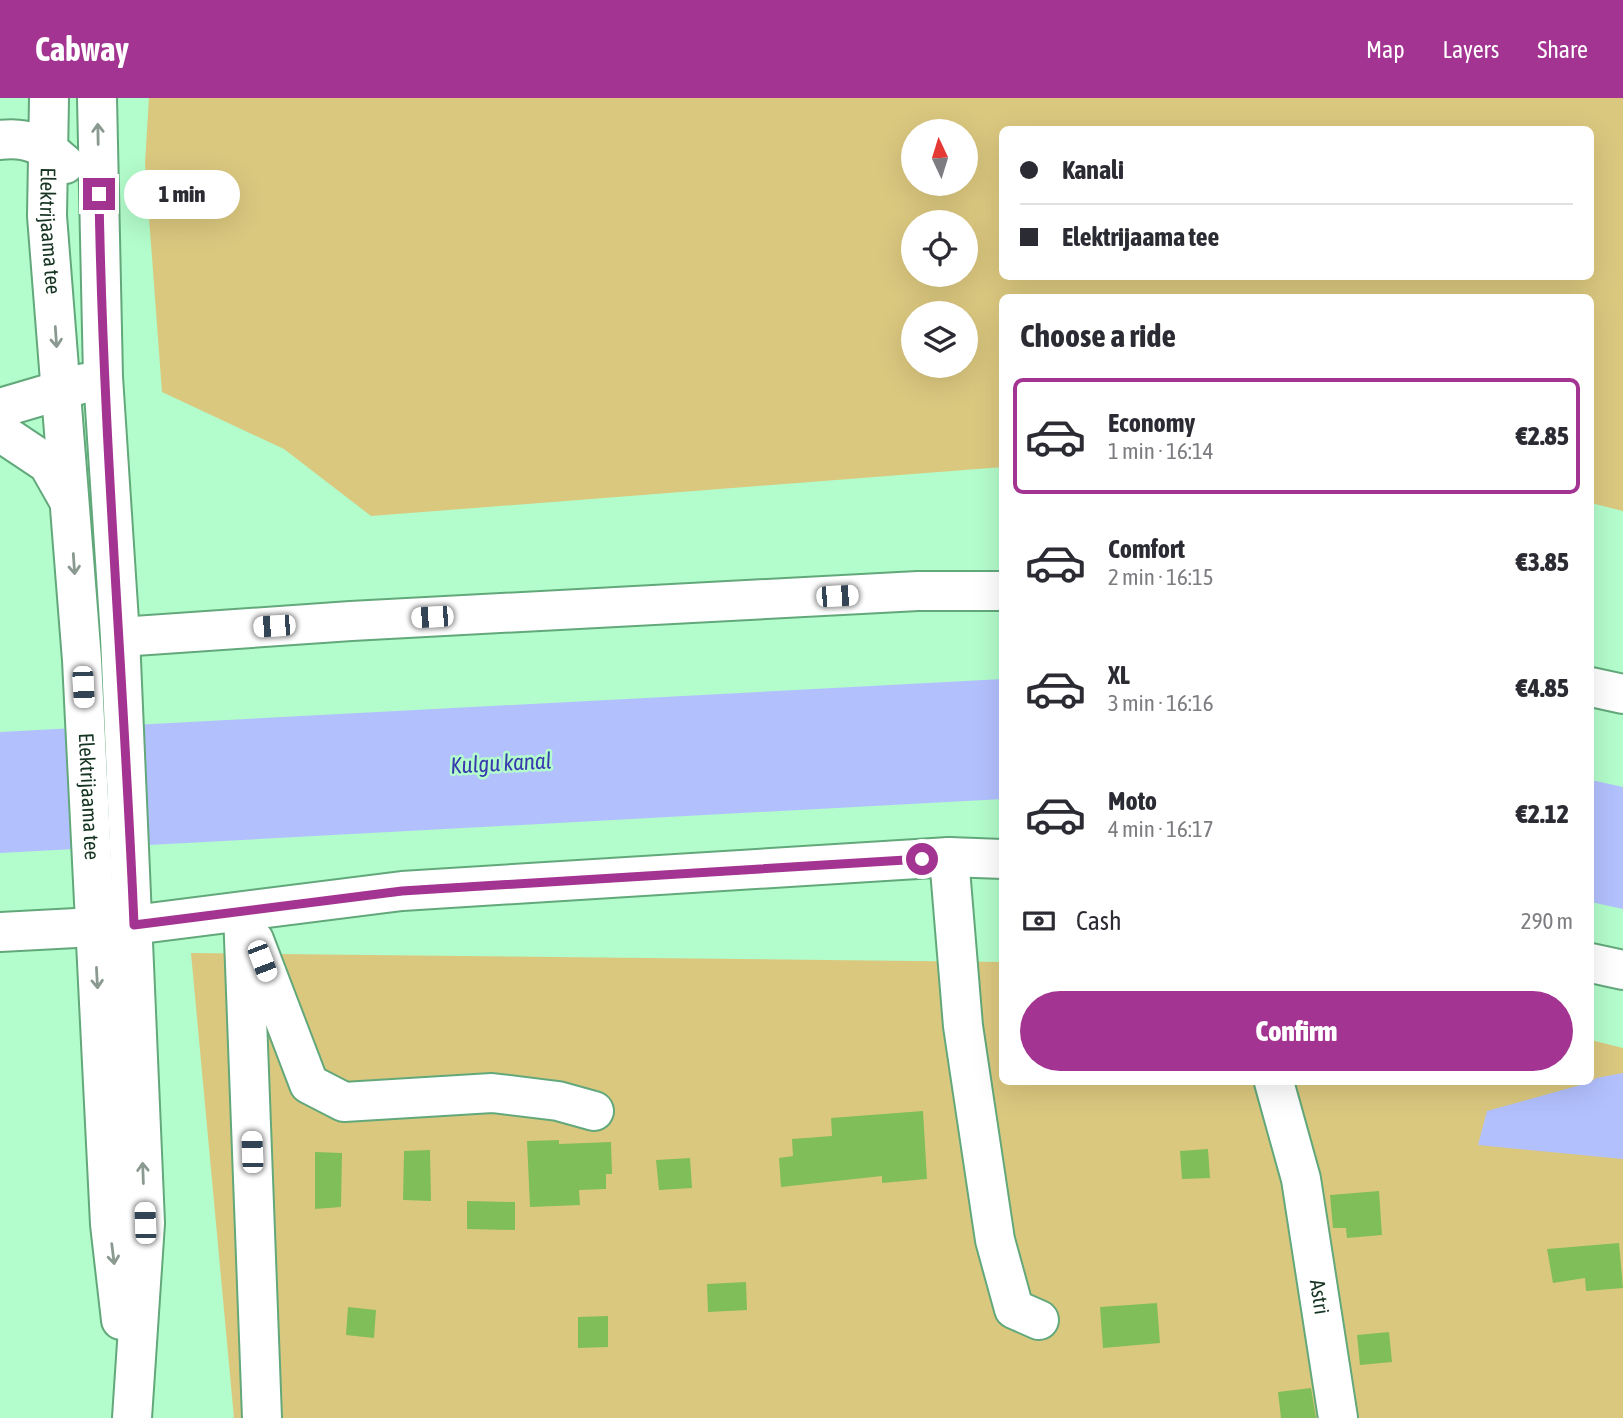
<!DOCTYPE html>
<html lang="en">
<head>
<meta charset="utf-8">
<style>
  body { margin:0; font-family:"Asap Condensed",sans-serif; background:#f2f2f3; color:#2b2b33; height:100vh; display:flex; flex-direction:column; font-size:26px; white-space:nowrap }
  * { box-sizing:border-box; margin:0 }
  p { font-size:23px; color:#7c7c81 }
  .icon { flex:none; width:38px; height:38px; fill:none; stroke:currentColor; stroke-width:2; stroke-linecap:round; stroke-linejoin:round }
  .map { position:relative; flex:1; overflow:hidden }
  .drawer { position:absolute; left:999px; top:196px; width:595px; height:791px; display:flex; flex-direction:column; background:#fff; border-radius:10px; box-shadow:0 7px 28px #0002 }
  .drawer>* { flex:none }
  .banner { position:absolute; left:999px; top:28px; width:595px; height:154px; border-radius:10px; box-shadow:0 7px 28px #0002; display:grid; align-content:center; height:154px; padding:0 21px; background:#fff }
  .needle { width:46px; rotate:356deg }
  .fabs { position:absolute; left:901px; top:21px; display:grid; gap:14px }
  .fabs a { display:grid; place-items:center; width:77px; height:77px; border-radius:50%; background:#fff; box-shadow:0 7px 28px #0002; font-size:35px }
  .end { position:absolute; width:32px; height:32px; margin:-16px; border:9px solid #a33491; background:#fff; box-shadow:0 0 0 4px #fff }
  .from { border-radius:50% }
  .bubble { position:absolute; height:49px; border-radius:24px; background:#fff; box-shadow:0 7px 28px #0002; font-size:23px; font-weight:800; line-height:49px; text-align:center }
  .car { position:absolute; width:21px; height:42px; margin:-21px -10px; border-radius:9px; box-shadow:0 0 5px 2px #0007; background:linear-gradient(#fff 24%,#345 0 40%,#fff 0 76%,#345 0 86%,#fff 0) }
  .banner b { display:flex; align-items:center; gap:24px; height:66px; font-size:26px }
  .banner b+b { border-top:2px solid #e1e1e2 }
  .banner i { width:18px; height:18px; background:#2b2b33 }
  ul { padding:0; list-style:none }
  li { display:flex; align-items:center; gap:21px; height:116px; margin:0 14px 10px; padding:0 7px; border:4px solid transparent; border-radius:10px }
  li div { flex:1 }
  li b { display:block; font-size:26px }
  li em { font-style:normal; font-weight:800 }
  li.selected { border-color:#a33491 }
  li>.icon { width:63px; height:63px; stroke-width:1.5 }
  h2 { padding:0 21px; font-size:32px; line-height:84px }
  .pay { display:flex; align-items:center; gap:18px; height:77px; padding:0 21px; font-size:26px }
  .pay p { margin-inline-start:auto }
  .primary-button { display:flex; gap:14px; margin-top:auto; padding:14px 21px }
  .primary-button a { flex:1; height:80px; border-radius:42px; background:#a33491; color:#fff; font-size:28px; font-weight:800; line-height:80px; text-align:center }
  header { display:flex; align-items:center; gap:42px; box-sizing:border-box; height:98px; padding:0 35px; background:#a33491; color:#fff }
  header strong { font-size:33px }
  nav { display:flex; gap:38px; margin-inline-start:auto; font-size:24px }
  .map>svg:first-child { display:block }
  .green { fill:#dbc87f; fill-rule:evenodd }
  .water { fill:#b2c0fe }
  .building { fill:#80be59 }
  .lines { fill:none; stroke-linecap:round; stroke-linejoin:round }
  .minor-casing { stroke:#62a87b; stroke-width:42 }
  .minor { stroke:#fff; stroke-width:38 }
  .oneway { stroke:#8a9a90 }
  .route { stroke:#a33491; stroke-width:9 }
  .labels { text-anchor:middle; stroke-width:5; stroke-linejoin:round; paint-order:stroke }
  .street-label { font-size:21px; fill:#163422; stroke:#b3fccb }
  .water-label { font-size:23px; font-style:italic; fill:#383aad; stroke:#b3fccb }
</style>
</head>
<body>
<header>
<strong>Cabway</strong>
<nav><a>Map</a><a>Layers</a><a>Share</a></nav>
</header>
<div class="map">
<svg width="1623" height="1320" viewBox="0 0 1623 1320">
  <rect width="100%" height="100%" fill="#b3fccb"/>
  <path class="green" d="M149,0H1623V413L1591,405V200H1003V369L371,418L284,351L162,294L145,65ZM1003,32H1591V178H1003ZM914,33H966V86H914ZM914,124H966V177H914ZM914,215H966V268H914Z
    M191,855L1003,864V984H1591V942L1623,950V1320H234Z"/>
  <path class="water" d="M1003,581V701L0,755V634Z
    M1591,682L1623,689V811L1591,804Z
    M1623,975V1061L1478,1047L1487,1013L1591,984L1596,980Z"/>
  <path class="building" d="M923,1013L927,1081L882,1085V1078L781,1089L779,1060L793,1058L792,1041L832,1038L831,1020Z
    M559,1042V1046L611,1044L612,1076H606V1091L579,1092L580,1107L530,1109L527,1043Z
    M1208,1051L1210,1080L1182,1081L1180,1053Z
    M430,1052L431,1103L403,1102L404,1053Z
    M315,1054L342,1055L341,1109L315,1111Z
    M690,1060L692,1090L659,1092L656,1062Z
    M1379,1093L1382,1137L1347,1140L1346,1130H1333L1330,1097Z
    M467,1103L515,1104V1132L467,1131Z
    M1619,1145L1623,1190L1586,1193L1585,1180L1553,1185L1547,1151Z
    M746,1184L747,1212L708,1214L707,1186Z
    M1157,1205L1160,1245L1103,1250L1100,1209Z
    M348,1209L376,1212L374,1240L346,1237Z
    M608,1218V1249L578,1250V1219Z
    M1389,1234L1392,1264L1360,1267L1357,1237Z
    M1311,1290L1316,1320H1281L1278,1294Z"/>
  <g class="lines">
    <g class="minor-casing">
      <g id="minor">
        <path id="s1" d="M49,0L47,118L82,562L110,1126L121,1222"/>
        <path d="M97,0L103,279L120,539L145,1125L132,1320"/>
        <path d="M0,42C28,38 45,48 65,66"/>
        <path d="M0,310L85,285"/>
        <path d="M0,334L48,366L69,403"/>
        <path d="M120,539L351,523L918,493H1003"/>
        <path d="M1591,589L1623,596"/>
        <path d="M949,759L963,928L995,1142L1014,1211L1039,1222"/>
        <path d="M243,814L262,1320"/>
        <path d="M0,834L133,827L402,793L949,759L1003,761"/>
        <path d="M254,842L309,986L344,1004L492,995L558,1003L594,1013"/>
        <path d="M1591,865L1623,872"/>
        <path id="s2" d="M1274,984L1301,1081L1338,1320"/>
      </g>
    </g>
    <use href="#minor" class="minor"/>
  </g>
  <defs><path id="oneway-shaft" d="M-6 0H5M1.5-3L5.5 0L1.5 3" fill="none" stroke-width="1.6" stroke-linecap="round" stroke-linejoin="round" transform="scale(1.75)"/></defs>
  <g class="oneway">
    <use href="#oneway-shaft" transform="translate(98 36) rotate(-91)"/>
    <use href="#oneway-shaft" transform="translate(56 239) rotate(86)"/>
    <use href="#oneway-shaft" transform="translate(74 466) rotate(86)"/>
    <use href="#oneway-shaft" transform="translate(97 880) rotate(87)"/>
    <use href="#oneway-shaft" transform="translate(143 1075) rotate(-92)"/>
    <use href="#oneway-shaft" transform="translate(113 1156) rotate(83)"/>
  </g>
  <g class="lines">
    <path class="route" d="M99,96C103,340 124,583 134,827L402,793L922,761"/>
  </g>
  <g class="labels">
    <g class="street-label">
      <text dy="7" stroke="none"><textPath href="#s1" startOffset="133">Elektrijaama tee</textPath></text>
      <text dy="7" stroke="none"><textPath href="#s1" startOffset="700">Elektrijaama tee</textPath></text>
      <text dy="7" stroke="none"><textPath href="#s2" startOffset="220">Astri</textPath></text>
    </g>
    <g class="water-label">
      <text transform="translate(501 665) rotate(-3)" y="8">Kulgu kanal</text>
    </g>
  </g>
</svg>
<div class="fabs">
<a><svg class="needle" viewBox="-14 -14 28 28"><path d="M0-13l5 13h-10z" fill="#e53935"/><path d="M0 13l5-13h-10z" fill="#7c7c81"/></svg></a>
<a><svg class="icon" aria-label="locate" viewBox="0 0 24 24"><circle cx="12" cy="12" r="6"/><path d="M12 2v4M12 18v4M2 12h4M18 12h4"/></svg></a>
<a><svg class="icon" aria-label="layers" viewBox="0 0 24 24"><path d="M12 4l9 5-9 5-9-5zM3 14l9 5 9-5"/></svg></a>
</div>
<i class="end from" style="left:922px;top:761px"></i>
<i class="end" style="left:99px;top:96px"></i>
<div class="bubble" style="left:124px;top:72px;width:116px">1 min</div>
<i class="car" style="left:837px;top:498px;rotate:87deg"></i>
<i class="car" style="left:432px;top:519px;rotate:267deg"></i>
<i class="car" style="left:274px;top:528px;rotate:266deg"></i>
<i class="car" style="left:83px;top:589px;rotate:177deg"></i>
<i class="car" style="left:262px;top:863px;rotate:159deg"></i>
<i class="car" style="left:252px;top:1054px;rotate:358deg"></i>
<i class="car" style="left:145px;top:1125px;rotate:358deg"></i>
<div class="banner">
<b><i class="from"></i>Kanali</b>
<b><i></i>Elektrijaama tee</b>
</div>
<section class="drawer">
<h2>Choose a ride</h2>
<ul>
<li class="selected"><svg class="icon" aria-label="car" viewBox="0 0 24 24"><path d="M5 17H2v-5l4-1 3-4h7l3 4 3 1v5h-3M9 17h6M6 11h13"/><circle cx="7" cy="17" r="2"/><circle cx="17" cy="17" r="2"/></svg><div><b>Economy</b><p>1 min · 16:14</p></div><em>€2.85</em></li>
<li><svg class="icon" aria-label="car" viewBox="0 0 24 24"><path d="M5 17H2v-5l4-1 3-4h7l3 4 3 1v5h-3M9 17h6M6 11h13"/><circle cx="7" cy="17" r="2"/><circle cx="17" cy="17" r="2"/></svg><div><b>Comfort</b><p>2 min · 16:15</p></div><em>€3.85</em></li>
<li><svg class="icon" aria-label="car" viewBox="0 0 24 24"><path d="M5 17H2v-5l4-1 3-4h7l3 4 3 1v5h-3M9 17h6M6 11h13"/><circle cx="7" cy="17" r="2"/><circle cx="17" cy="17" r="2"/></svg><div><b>XL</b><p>3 min · 16:16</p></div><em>€4.85</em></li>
<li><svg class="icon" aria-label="car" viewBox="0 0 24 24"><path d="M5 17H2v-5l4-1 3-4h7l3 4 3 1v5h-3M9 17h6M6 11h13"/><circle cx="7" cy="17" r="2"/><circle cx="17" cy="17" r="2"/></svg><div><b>Moto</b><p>4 min · 16:17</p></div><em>€2.12</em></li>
</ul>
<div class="pay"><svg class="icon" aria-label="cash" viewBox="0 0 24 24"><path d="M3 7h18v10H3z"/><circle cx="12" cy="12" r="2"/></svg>Cash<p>290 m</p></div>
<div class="primary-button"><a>Confirm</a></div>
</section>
</div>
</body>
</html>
